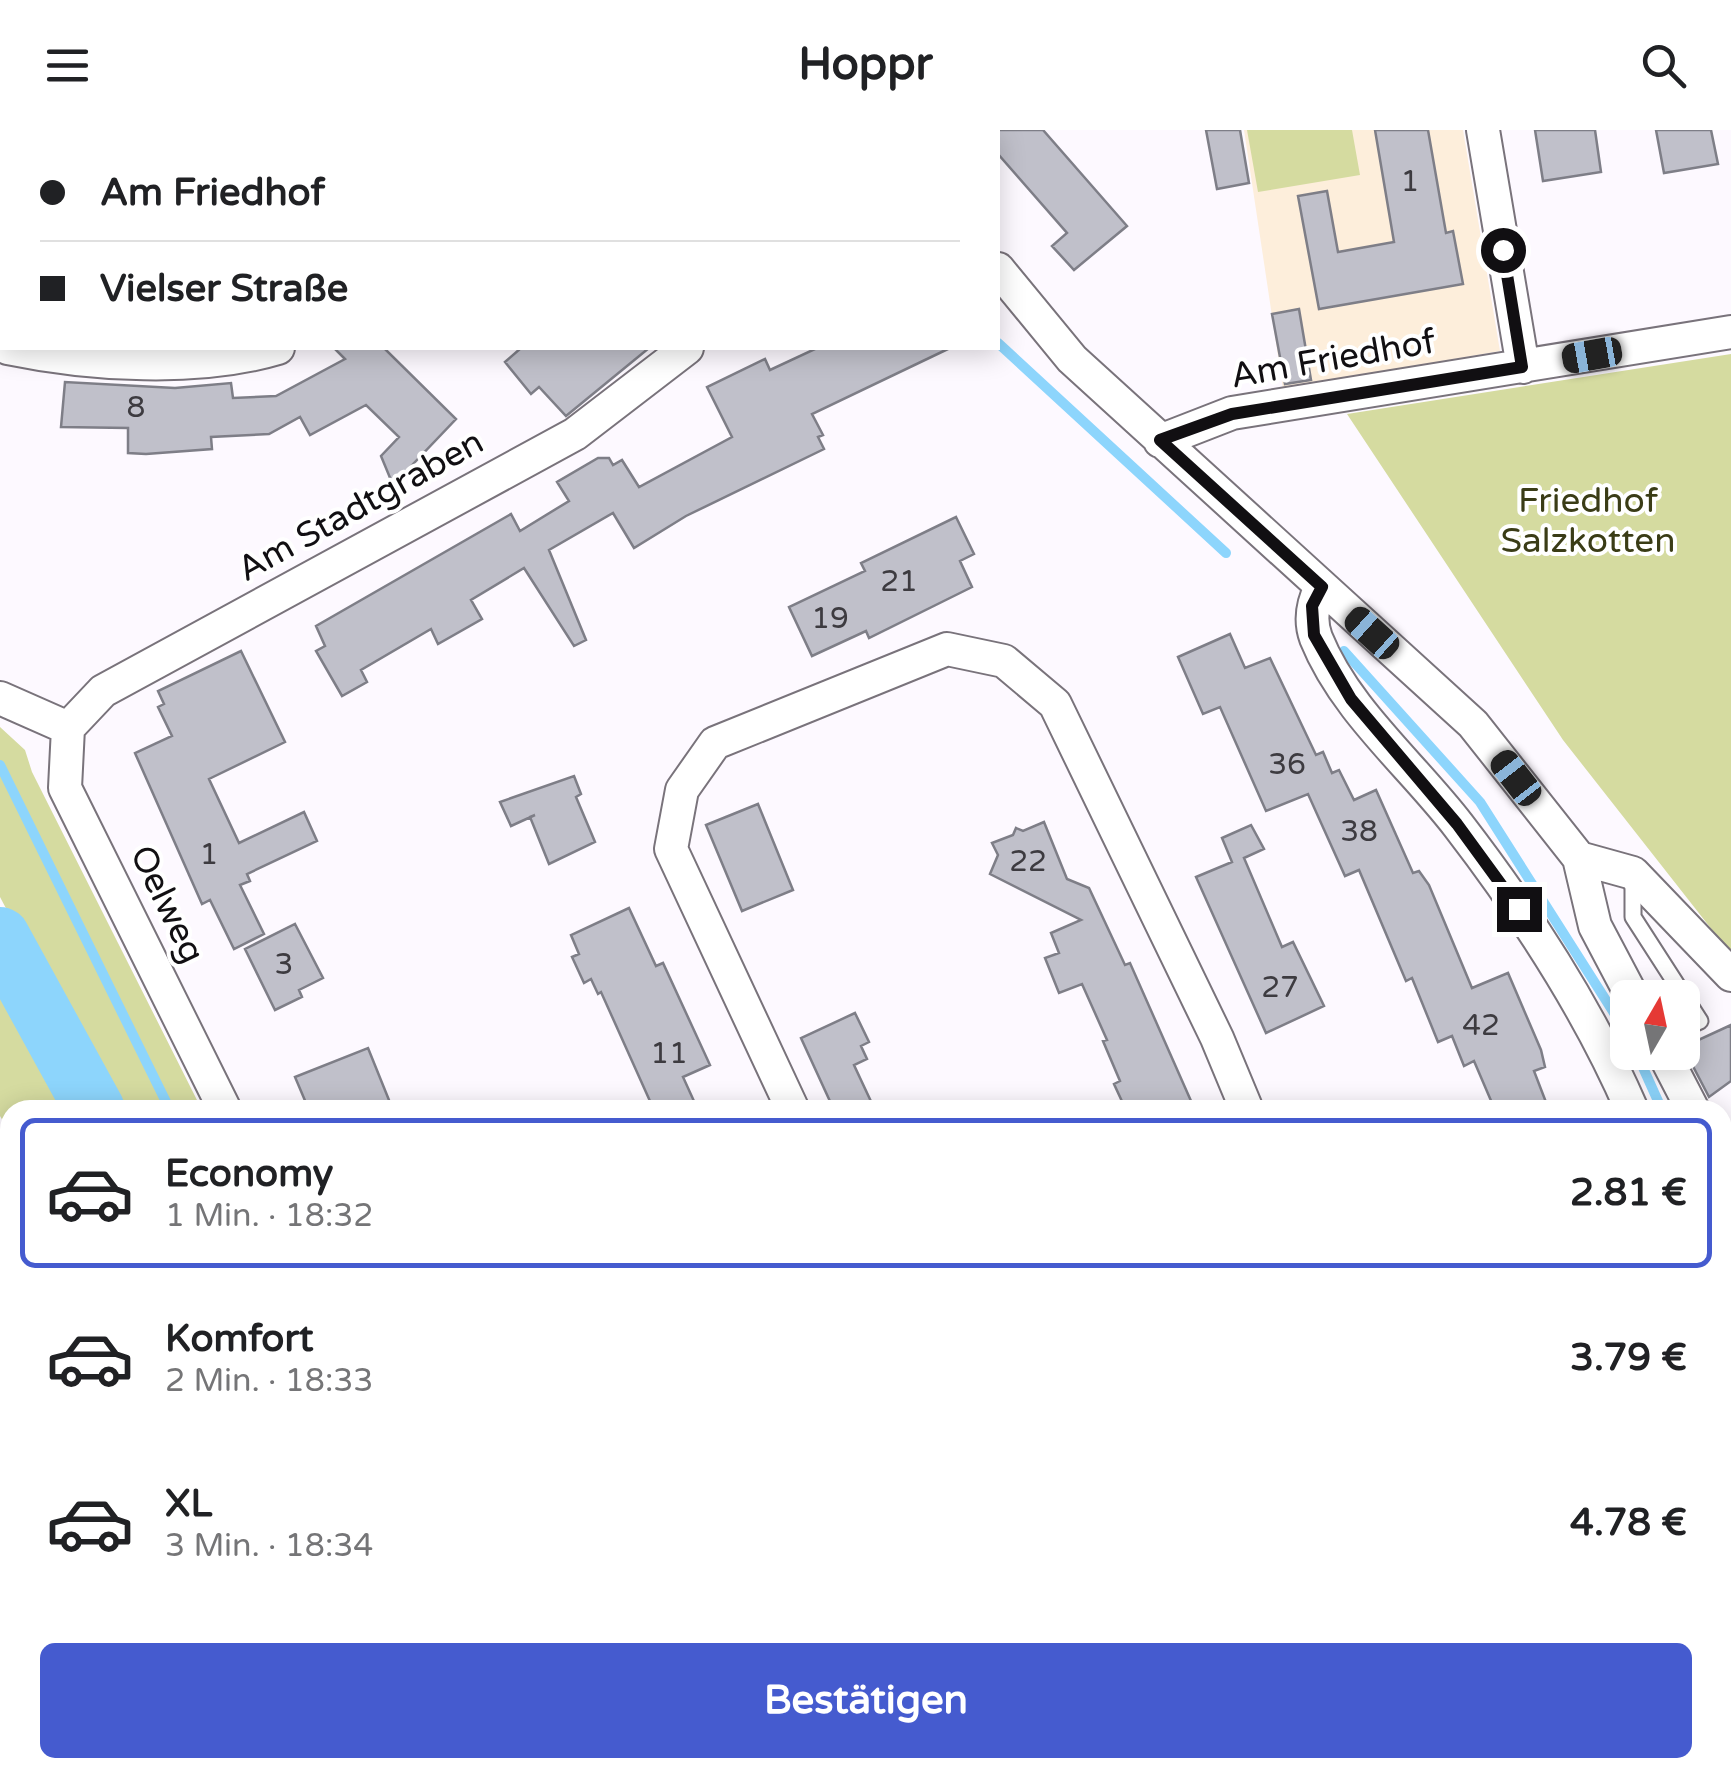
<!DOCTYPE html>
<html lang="de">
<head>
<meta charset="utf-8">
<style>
  body { margin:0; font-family:"Varela Round",sans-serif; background:#f2f2f2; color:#202124; height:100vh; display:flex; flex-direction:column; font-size:38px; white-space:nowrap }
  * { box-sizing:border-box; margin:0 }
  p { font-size:32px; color:#757577 }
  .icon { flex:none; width:55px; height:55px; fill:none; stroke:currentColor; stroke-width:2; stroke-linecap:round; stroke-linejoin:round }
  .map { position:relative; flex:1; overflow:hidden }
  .sheet { position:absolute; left:0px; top:970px; width:1732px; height:678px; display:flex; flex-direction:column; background:#fff; border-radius:30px 30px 0 0; box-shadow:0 5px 25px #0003 }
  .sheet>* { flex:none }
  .top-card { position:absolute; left:0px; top:0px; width:1000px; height:220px; box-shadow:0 5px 25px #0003; display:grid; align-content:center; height:220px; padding:0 40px; background:#fff }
  .needle { width:65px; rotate:9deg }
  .fabs { position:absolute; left:1610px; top:850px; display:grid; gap:20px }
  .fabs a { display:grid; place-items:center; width:90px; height:90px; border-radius:15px; background:#fff; box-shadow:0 5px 25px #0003; font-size:50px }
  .end { position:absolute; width:45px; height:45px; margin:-22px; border:12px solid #110f12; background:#fff; box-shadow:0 0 0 5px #fff }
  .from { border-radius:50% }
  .car { position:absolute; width:30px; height:60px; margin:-30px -15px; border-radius:12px; box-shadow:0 0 8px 2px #0007; background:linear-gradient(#222 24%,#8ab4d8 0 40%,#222 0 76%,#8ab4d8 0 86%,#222 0) }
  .top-card b { display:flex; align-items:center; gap:35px; height:95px; font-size:38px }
  .top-card b+b { border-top:2px solid #e0e0e0 }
  .top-card i { width:25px; height:25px; background:#202124 }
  ul { padding:18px 0 0; list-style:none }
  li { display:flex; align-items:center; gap:30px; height:150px; margin:0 20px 15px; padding:0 20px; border:5px solid transparent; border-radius:15px }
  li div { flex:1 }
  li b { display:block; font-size:38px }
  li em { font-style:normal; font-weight:700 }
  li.active { border-color:#455bcf }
  li>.icon { width:90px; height:90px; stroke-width:1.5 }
  .primary-button { display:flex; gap:20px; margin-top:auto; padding:20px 40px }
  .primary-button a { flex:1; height:115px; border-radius:15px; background:#455bcf; color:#fff; font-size:40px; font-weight:700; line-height:115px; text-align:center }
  header { display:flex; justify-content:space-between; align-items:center; height:130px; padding:0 40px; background:#fff; font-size:45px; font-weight:700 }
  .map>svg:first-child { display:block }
  .education { fill:#fdeedb }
  .green { fill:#d5dba0 }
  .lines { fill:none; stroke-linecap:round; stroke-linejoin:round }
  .stream { stroke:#8dd5fc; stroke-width:10 }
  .river { stroke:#8dd5fc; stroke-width:60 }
  .building { fill:#c0c0ca; stroke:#7e7e87; stroke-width:2.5 }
  .lane-casing { stroke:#79737b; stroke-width:19 }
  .street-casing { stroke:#79737b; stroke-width:36 }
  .lane { stroke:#fff; stroke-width:15 }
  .street { stroke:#fff; stroke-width:32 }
  .route { stroke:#110f12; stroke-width:12 }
  .labels { text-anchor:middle; stroke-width:8; stroke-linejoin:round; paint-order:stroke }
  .number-label { font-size:30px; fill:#3d3b40 }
  .street-label { font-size:35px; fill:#110f12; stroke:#fff }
  .park-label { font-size:35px; fill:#3a3c16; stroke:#fff }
</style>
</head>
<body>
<header><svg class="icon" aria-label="menu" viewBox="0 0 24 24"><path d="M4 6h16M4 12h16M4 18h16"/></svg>Hoppr<svg class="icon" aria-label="search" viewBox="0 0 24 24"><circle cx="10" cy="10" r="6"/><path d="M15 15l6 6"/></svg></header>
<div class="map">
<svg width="1731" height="1646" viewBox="0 0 1731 1646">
  <rect width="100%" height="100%" fill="#fdf9ff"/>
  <path class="education" d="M1244,0H1463L1500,221L1283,259Z"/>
  <path class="green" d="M1247,0H1352L1360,45L1258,62Z
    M1731,224V824L1563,610L1347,284Z
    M0,597L25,620L32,642L202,980H113L0,767Z
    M0,861L63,980H10V1003L0,986Z"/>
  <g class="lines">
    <path class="stream" d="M998,213L1226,423
      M1344,521L1480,672L1628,905
      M0,635L170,980
      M1636,922L1662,980
      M0,1028L10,1046
      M1722,1113L1731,1132
      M217,1638V1646"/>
    <path class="river" d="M0,807L95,980
      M274,1638L275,1646"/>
  </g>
  <path class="building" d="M998,0H1043L1127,96L1074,140L1052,116L1067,103L998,24Z
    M1206,0H1240L1249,53L1217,59Z
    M1375,0H1428L1446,103L1453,101L1463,154L1319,179L1298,66L1327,61L1338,122L1394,112Z
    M1535,0H1595L1601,42L1543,51Z
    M1656,0H1711L1718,34L1664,43Z
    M1299,179L1311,250L1285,254L1272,184Z
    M334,218H384L456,289L393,355L381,326L399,307L366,275L310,305L300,287L269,304L211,307L212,319L146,324L128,323V298L61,297L65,252L175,258L231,253L233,268L276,266L345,229Z
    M521,218H649L566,286L539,257L531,264L505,232Z
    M817,218H950L812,284L823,305L818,307L824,319L686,386L634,418L613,383L549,420L586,510L574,516L524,438L471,470L482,489L438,514L431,499L361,540L367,552L342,566L316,521L325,516L316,496L511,384L520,401L569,371L557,352L598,328H609L613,335L622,330L639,357L732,307L707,257L765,229L770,240Z
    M956,387L974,424L960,431L972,457L869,508L866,501L812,526L789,477L865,441L861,433Z
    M1230,504L1245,538L1270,528L1316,625L1323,622L1332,643L1339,640L1354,670L1376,660L1413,743L1419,741L1429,755L1472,858L1508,843L1541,920L1545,937L1534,941L1549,980H1495L1474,931L1464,936L1452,906L1438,912L1412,848L1406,851L1359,740L1345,746L1308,664L1266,681L1220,577L1203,584L1178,527Z
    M241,521L285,612L209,649L239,713L304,682L317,711L247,744L250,751L240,755L264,804L234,819L210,770L202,774L135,623L172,606L158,577L164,574L158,561Z
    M574,646L581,664L576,667L595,712L549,734L530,687L535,685L511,696L500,672Z
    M758,674L793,760L742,781L706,695Z
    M1044,692L1067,749L1089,758L1125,835L1130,833L1195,980H1126L1114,954L1120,951L1103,911L1107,910L1082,854L1059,863L1045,828L1059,823L1051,803L1081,790L990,744L998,725L992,713L1013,705L1016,698L1023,701Z
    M1251,695L1264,719L1244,728L1282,817L1293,812L1324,876L1266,903L1196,747L1232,732L1222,708Z
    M629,778L656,836L663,833L710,935L683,947L698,980H654L601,862L598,864L591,849L584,853L572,827L579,824L571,805Z
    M295,794L323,848L299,860L302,867L275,880L245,819Z
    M855,883L869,912L861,916L867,929L854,935L875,980H834L801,908Z
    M1731,895V951L1709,967L1683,917Z
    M368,918L393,980H309L295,947Z"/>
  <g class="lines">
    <g class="lane-casing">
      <path id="lane" d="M51,0V2
        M1633,747V787L1700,891L1682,899"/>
    </g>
    <g class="street-casing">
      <path id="street" d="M899,0L900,2
        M1483,0L1523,237
        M86,2L91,0
        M475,2L478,0
        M0,112L2,107
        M998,139L1072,229L1473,594L1579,728L1595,796L1633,868
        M8,218C90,235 198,242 278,218
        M1160,311L1232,283L1731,202
        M1321,457C1313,473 1309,489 1316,508C1345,580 1411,634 1458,695C1525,782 1588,878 1632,980
        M0,568L68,598
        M68,598L103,561L575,304L687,218
        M68,598L65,658L225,980
        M1579,728L1633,743L1731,845
        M1663,922L1693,980
        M793,980L671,719L682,660L715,613L947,519L1004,531L1055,574L1217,908L1247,980
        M1722,1034L1731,1050
        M0,1099L10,1116
        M1722,1188L1731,1208
        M1722,1411L1731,1405
        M0,1435L10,1433
        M569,1638L572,1646
        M1541,1638L1544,1646
        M1027,1646L1052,1638"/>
    </g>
    <use href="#lane" class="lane"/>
    <use href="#street" class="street"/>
  </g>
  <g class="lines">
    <path class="route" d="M1503,120L1522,237L1232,284L1160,310L1322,457L1312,476L1314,505L1351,569L1457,694L1519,779"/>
  </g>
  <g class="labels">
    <g class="number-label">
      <text x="1410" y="61">1</text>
      <text x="136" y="287">8</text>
      <text x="899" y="461">21</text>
      <text x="830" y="498">19</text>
      <text x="1287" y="644">36</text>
      <text x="1359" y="711">38</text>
      <text x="209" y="734">1</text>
      <text x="1028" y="741">22</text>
      <text x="284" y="844">3</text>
      <text x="1280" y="867">27</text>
      <text x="1481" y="905">42</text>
      <text x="669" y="933">11</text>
    </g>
    <g class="street-label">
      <text transform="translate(1333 228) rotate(-10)" y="12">Am Friedhof</text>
      <text transform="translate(360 375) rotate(-29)" y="12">Am Stadtgraben</text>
      <text transform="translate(168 774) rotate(64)" y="12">Oelweg</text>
    </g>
    <g class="park-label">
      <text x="1588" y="382">Friedhof<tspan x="1588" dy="40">Salzkotten</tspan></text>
    </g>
  </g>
</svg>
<div class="fabs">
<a><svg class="needle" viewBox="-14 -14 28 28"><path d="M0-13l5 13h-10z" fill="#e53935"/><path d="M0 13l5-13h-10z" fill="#757577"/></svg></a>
</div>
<i class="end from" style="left:1503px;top:120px"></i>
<i class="end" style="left:1519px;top:779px"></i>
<i class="car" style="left:1592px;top:225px;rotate:260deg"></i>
<i class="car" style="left:1372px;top:503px;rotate:312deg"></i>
<i class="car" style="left:1516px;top:648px;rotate:322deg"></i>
<div class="top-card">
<b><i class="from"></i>Am Friedhof</b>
<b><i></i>Vielser Straße</b>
</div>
<section class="sheet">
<ul>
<li class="active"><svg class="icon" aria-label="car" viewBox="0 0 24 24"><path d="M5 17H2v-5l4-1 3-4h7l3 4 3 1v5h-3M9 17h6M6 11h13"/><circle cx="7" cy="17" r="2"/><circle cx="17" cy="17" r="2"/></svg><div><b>Economy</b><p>1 Min. · 18:32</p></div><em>2.81 €</em></li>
<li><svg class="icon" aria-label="car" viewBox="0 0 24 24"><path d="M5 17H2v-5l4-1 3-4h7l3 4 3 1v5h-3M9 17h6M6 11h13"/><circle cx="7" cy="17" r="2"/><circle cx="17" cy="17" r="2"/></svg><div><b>Komfort</b><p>2 Min. · 18:33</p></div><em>3.79 €</em></li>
<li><svg class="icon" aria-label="car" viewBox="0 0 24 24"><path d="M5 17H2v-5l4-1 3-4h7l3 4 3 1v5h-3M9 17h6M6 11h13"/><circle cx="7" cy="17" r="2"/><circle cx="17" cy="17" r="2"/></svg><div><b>XL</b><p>3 Min. · 18:34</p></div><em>4.78 €</em></li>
</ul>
<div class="primary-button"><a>Bestätigen</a></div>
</section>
</div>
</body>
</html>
